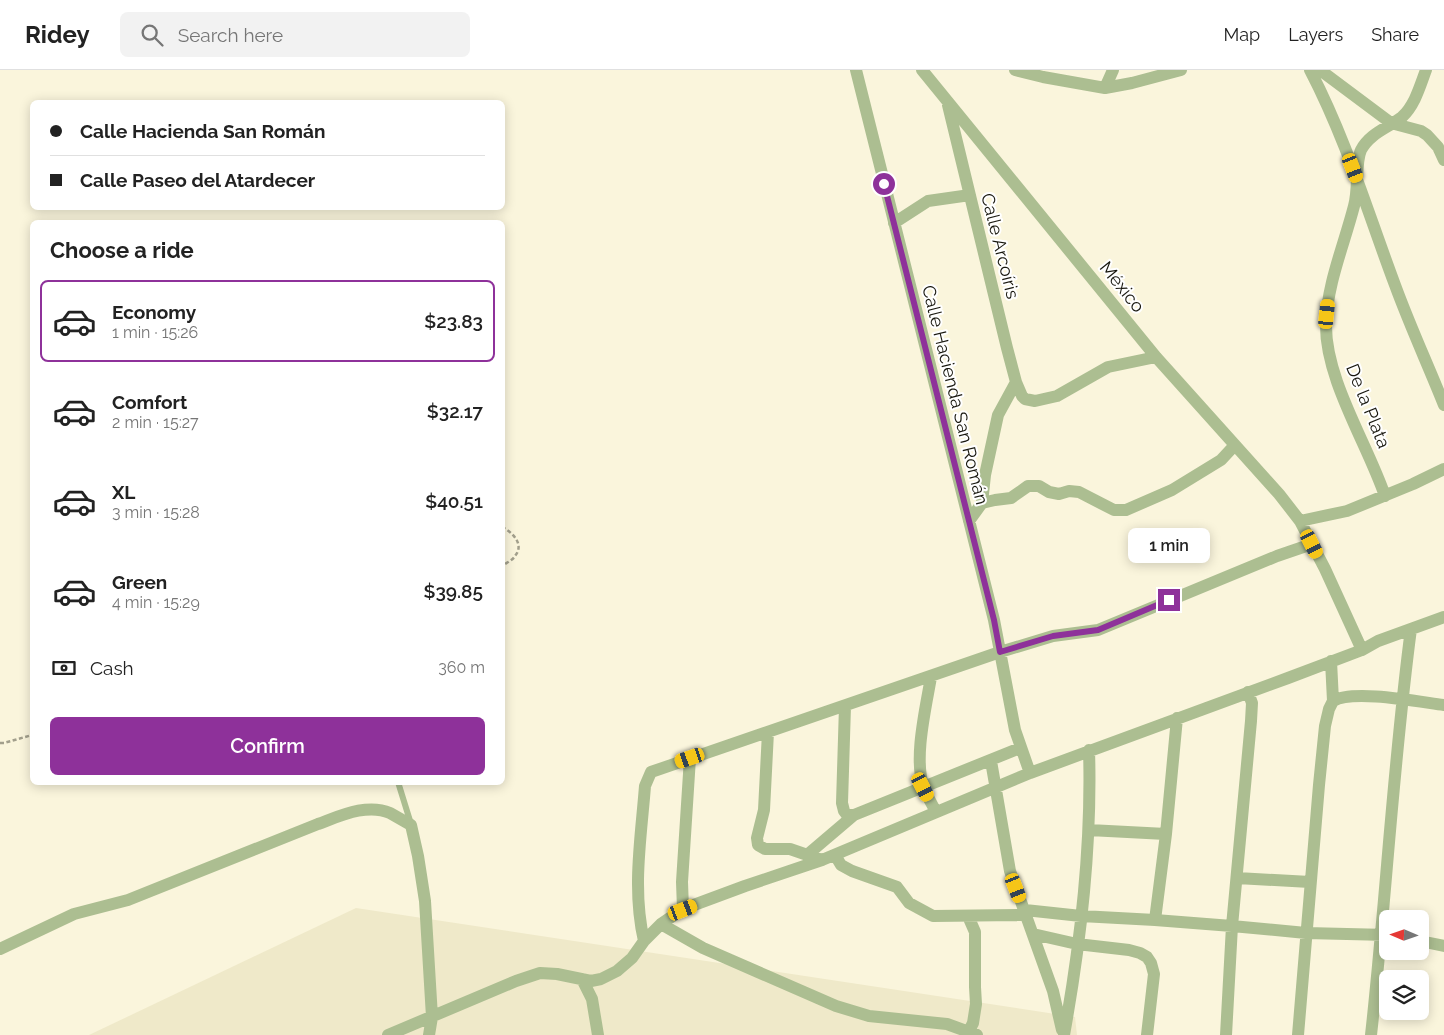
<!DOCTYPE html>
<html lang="en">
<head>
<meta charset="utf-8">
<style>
  body { margin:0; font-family:Raleway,sans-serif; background:#f2f2f2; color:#222; height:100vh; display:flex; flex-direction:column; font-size:19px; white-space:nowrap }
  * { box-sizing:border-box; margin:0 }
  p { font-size:16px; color:#767676 }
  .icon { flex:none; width:28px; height:28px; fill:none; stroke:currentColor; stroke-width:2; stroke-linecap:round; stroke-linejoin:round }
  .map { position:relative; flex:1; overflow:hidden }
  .sheet { position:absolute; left:30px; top:150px; width:475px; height:565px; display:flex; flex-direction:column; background:#fff; border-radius:8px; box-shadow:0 2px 12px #0003 }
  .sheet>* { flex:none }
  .guide { position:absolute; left:30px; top:30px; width:475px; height:110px; border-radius:8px; box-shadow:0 2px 12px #0003; display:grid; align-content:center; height:110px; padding:0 20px; background:#fff }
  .needle { width:32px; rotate:272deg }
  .fabs { position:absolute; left:1379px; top:840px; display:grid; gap:10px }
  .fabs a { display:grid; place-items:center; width:50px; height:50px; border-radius:8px; background:#fff; box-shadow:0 2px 12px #0003; font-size:25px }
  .end { position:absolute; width:22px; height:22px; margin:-11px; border:6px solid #8e319a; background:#fff; box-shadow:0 0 0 2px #fff }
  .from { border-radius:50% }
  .bubble { position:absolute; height:35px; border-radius:8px; background:#fff; box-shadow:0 2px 12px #0003; font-size:16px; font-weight:600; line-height:35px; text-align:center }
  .car { position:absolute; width:15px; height:30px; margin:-15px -8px; border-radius:6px; box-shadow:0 0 4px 1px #0007; background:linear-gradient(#f5c518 24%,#345 0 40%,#f5c518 0 76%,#345 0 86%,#f5c518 0) }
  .guide b { display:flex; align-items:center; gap:18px; height:48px; font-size:19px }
  .guide b+b { border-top:1px solid #e0e0e0 }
  .guide i { width:12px; height:12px; background:#222 }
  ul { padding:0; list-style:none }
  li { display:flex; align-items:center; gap:15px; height:82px; margin:0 10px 8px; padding:0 10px; border:2px solid transparent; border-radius:8px }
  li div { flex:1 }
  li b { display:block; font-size:19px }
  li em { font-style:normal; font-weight:600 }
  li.active { border-color:#8e319a }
  li>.icon { width:45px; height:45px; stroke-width:1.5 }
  h2 { padding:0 20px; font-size:22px; line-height:60px }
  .pay { display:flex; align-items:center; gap:12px; height:55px; padding:0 20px; font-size:19px }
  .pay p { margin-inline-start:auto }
  .action { display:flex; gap:10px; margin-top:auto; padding:10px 20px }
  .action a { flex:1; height:58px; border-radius:8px; background:#8e319a; color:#fff; font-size:20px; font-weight:600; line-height:58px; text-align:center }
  header { display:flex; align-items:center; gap:30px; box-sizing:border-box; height:70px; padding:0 25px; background:#fff; border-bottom:1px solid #e0e0e0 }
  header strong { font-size:24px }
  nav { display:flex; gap:28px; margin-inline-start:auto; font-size:18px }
  .search { width:350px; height:45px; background:#f2f2f2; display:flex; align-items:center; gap:12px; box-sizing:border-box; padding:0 18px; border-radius:8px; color:#767676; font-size:19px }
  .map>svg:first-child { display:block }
  .built { fill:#efe9c9 }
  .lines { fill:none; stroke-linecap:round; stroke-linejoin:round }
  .path { stroke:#a29f8c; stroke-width:2.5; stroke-dasharray:4 2.5; stroke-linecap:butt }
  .service { stroke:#acbe91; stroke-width:6 }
  .minor { stroke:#acbe91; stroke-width:12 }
  .route { stroke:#8e319a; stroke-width:6 }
  .labels { text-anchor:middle; stroke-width:4; stroke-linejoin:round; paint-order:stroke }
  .street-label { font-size:18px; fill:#18170e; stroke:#fff }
</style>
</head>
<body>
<header>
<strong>Ridey</strong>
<div class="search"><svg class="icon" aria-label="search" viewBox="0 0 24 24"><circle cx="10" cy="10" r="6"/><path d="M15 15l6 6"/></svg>Search here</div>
<nav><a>Map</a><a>Layers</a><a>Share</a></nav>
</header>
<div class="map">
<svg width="1444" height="965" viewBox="0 0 1444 965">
  <rect width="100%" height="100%" fill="#faf5dc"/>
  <path class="built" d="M356,838L1075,947L1077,965H89Z"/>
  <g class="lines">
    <path class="path" d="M502,457C512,462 525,474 515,486C513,490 506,493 502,496
      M0,673H4L32,665"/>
    <path class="service" d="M398,712L411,754"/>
    <path class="minor" d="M856,0L994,550L1015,660L1030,703
      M922,0L1156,287L1279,424L1300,451L1325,499L1362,580
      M1015,0L1043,7L1105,18L1132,13L1181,0
      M1310,0C1346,69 1368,143 1395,215C1410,256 1428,295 1444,335
      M1320,0L1391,53L1421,61L1427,65L1438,77L1444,90
      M1105,18L1113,0
      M948,35L1007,278L1016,312L1022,326L1025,329L1035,331L1057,326L1108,297L1156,287
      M894,153L928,131L970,125
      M1385,426C1367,373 1325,309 1326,254C1327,214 1344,175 1354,136C1359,119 1355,93 1361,80C1370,63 1388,58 1402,47C1415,35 1420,16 1426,0
      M982,433L985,405L998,345L1016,312
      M969,451L982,433L995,430L1011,428L1028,416H1039L1049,422L1059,424L1069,421L1079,422L1114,440H1126L1172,420L1221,390L1234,376
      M1300,451L1347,441L1413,414L1444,399
      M931,607C926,637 913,690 924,718C927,726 932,734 936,742
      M1333,631C1353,619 1420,632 1444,635
      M845,636L842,733L844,741L847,745H854L1020,678
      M768,662L764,740L757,768L758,775L765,779H790L822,790
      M991,691L1010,801L1053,921L1062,960
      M1089,760L1166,764
      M807,785L854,745
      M835,785L841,795L852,801L897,817L909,833L933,846L1026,845
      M1237,808L1310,812
      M683,839L682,812L690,688
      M1025,840L1081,846L1155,850L1232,856L1306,863L1388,865
      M1155,850L1166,764L1177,648
      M661,854L703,878L836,936L869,946L947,954L977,965
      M1033,864L1077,874L1129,880L1140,883L1147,887L1151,893L1154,904L1147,965
      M644,871C632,820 641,768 645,716L651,702L1000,582L1053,566L1098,560L1277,486L1312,474
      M1420,871L1444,876
      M0,879L74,844L128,830L318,754C340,746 367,733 390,743C397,747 404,751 411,755L418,786L425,831L432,947L429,965
      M582,909L592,929L598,965
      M968,963L973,953L976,934L975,917V862L968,846
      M388,965L516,911L540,903L557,904L591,911L601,909L617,901L632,888L644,871L661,854L683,839L745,816L822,790L1030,703L1288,608L1362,580L1378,571L1444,547
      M1064,965C1081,871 1092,775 1089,680
      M1226,965L1232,856L1251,651L1252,633L1248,622
      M1298,965L1319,715L1325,656L1329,639L1333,631L1331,591
      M1371,965C1386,830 1393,694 1411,559"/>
  </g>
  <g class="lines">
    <path class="route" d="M884,114L994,550L1000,582L1053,566L1098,560L1169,530"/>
  </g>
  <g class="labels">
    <g class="street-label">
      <text transform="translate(1000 176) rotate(76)" y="6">Calle Arcoíris</text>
      <text transform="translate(1122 217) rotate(51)" y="6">México</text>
      <text transform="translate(955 325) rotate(76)" y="6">Calle Hacienda San Román</text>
      <text transform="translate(1368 336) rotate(68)" y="6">De la Plata</text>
    </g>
  </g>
</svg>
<div class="fabs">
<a><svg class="needle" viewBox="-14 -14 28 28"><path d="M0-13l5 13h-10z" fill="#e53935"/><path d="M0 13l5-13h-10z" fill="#767676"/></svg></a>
<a><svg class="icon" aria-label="layers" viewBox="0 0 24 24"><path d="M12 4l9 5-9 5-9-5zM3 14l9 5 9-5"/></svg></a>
</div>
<i class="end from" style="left:884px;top:114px"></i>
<i class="end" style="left:1169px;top:530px"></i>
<div class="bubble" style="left:1128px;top:458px;width:82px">1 min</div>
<i class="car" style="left:1353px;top:98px;rotate:159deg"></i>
<i class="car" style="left:1327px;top:244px;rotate:6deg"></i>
<i class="car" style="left:1312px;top:474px;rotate:153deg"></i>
<i class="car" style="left:690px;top:688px;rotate:251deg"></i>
<i class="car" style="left:923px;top:717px;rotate:153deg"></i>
<i class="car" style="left:1016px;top:818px;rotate:159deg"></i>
<i class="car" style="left:683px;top:840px;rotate:69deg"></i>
<div class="guide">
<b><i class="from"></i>Calle Hacienda San Román</b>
<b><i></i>Calle Paseo del Atardecer</b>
</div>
<section class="sheet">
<h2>Choose a ride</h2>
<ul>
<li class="active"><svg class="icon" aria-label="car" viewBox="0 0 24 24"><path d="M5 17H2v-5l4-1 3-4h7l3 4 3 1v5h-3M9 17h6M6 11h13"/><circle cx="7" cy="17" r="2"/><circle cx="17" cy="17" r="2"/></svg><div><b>Economy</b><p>1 min · 15:26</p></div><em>$23.83</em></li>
<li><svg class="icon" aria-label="car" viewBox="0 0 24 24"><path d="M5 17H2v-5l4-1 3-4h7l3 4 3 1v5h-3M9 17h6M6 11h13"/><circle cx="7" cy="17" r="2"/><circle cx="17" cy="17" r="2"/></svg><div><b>Comfort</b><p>2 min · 15:27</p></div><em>$32.17</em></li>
<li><svg class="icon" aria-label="car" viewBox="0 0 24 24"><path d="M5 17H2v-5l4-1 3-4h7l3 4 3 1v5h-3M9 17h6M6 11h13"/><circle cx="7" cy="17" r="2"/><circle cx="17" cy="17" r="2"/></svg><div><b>XL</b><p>3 min · 15:28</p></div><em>$40.51</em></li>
<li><svg class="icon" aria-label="car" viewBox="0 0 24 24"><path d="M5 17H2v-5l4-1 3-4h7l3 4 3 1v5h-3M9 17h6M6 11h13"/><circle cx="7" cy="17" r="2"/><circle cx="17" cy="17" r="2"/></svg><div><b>Green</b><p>4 min · 15:29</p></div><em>$39.85</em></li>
</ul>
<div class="pay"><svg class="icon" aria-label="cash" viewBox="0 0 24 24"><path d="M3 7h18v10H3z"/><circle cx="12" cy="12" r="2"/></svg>Cash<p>360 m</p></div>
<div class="action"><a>Confirm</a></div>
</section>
</div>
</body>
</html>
